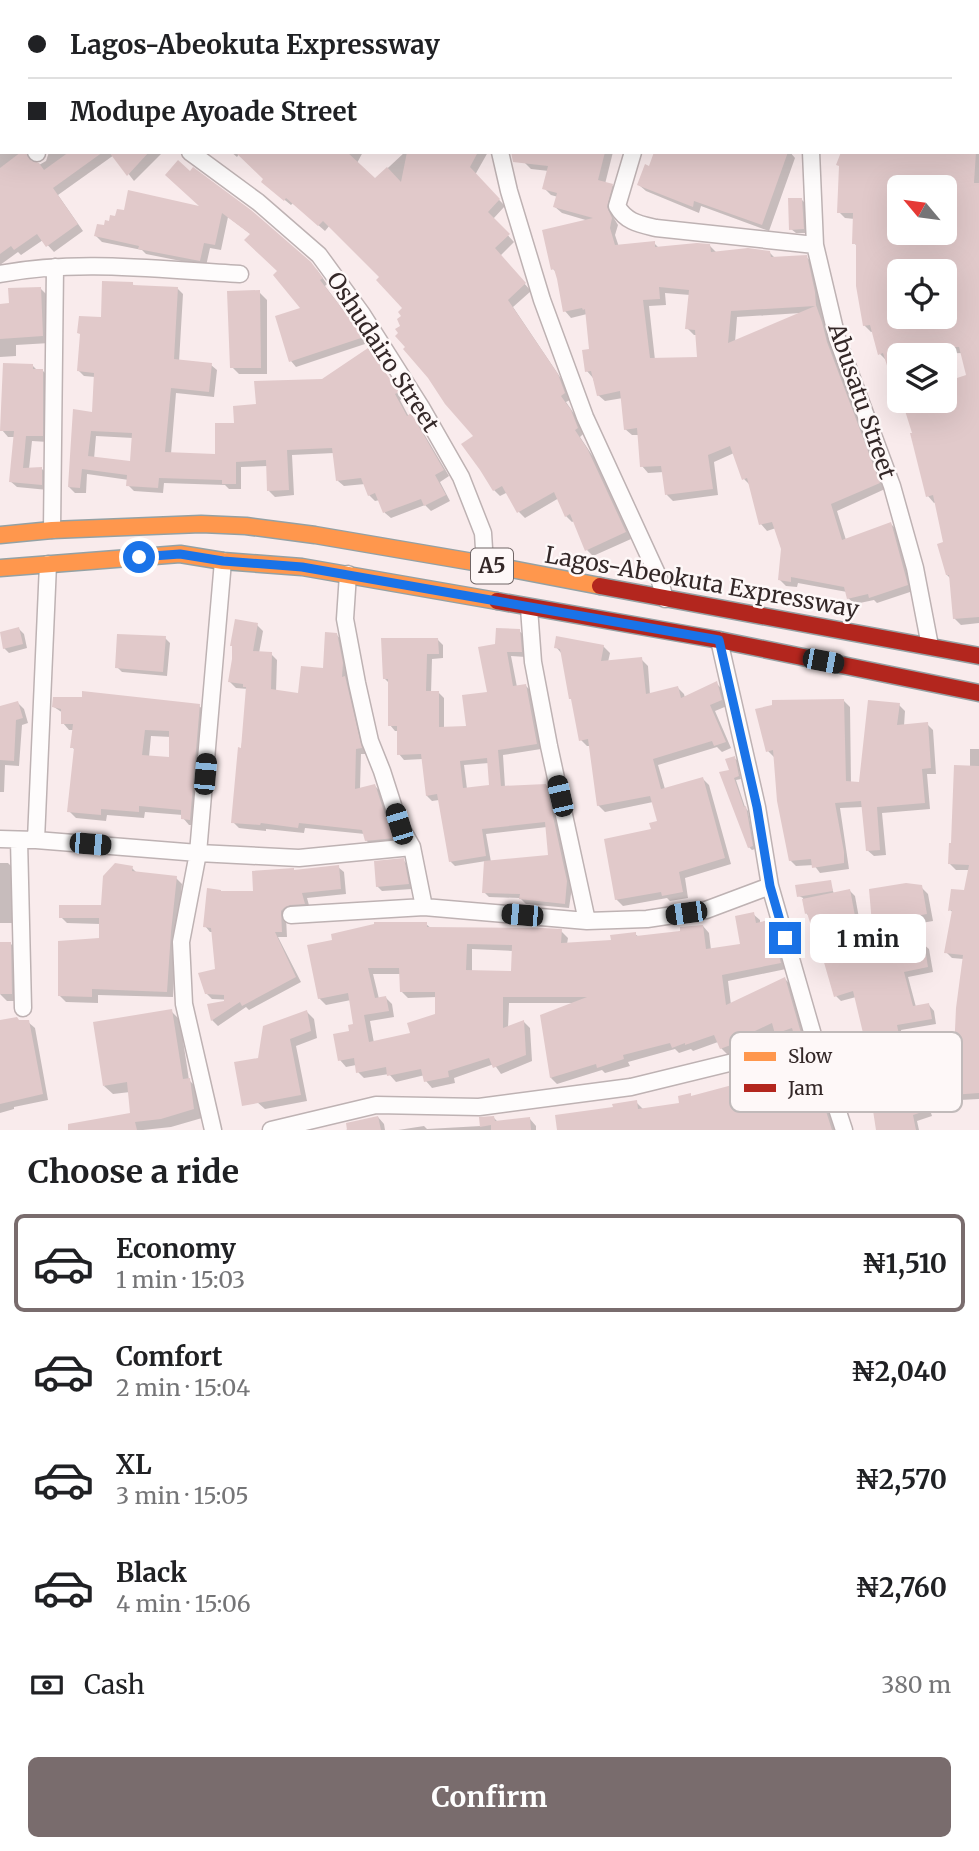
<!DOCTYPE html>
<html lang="en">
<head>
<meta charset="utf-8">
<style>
  body { margin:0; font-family:Merriweather,serif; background:#f6f6f6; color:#202124; height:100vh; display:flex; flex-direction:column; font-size:26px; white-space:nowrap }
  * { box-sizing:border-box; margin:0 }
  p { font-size:23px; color:#757577 }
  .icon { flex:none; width:38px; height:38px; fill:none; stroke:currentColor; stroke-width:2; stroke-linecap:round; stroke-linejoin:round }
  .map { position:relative; height:1130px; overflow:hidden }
  .sheet { display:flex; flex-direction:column; background:#fff; flex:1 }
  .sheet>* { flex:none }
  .banner { position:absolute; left:0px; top:0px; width:980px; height:154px; box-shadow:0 7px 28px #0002; display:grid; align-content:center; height:154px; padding:0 28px; background:#fff }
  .needle { width:46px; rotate:299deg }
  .controls { position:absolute; left:887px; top:175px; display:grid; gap:14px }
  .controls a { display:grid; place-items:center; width:70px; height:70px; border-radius:10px; background:#fff; box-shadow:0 7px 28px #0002; font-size:35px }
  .end { position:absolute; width:32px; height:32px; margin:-16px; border:9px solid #1a73e8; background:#fff; box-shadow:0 0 0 4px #fff }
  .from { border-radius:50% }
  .bubble { position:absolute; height:49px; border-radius:10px; background:#fff; box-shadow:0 7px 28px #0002; font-size:23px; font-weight:700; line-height:49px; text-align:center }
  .car { position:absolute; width:21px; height:42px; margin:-21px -10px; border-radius:9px; box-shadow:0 0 5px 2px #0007; background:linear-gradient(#222 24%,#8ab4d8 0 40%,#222 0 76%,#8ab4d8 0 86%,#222 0) }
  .banner b { display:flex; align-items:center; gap:24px; height:66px; font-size:26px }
  .banner b+b { border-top:2px solid #e0e0e0 }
  .banner i { width:18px; height:18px; background:#202124 }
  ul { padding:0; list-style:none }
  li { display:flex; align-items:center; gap:21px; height:98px; margin:0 14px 10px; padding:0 14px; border:4px solid transparent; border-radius:10px }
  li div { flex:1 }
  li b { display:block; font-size:26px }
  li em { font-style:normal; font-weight:700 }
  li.on { border-color:#796c6d }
  li>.icon { width:63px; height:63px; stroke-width:1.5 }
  h2 { padding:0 28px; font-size:32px; line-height:84px }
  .pay { display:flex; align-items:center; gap:18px; height:77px; padding:0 28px; font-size:26px }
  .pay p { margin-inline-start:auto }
  .cta { display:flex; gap:14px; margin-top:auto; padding:14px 28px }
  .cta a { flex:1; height:80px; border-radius:10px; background:#796c6d; color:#fff; font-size:28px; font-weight:700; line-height:80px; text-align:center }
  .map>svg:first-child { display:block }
  .shadow { fill:#0003; fill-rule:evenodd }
  .building { fill:#e1c9ca; fill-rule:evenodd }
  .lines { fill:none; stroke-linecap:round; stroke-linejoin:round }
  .street-casing { stroke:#beb2b3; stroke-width:19 }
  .slow-casing { stroke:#94a1a4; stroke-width:19 }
  .jam-casing { stroke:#94a1a4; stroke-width:19 }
  .street { stroke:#fefcfc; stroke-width:16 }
  .slow { stroke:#ff974d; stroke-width:16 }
  .jam { stroke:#b3261e; stroke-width:16 }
  .route { stroke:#1a73e8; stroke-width:9 }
  .labels { text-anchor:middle; stroke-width:5; stroke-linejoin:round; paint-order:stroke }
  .shield { fill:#fef8f8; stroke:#716666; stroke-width:2 }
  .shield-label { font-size:21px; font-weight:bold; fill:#342828 }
  .street-label { font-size:23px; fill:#342828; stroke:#fef8f8 }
  .key { fill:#fef8f8; stroke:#c1baba; stroke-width:2 }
  .key-label { font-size:19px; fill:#342828 }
</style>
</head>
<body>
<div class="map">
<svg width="979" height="1130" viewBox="0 0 979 1130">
  <rect width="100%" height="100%" fill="#f9ebec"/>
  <path class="shadow" d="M42,0H221L224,2H43Z
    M296,0H449L478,2H298Z
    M515,0H573V2H515Z
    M594,0H657V2H594Z
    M708,0H851V2H707Z
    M884,0H937L939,2H883Z
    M964,0H979V623L961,625L954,618L951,579L947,575L945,544L936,502L934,503L928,496L914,434L904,401H945V376L947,383L968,376L962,353L938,354L939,355H900L887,361L880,354L874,331L871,332L864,325L857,246L854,243L855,219L845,218L839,212L842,152H978V2H964ZM900,187H945V233H900ZM900,271H945V317H900Z
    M2,64V100L0,101V66Z
    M0,116L2,117V152H34L31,162L39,165L46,161L49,152H163L134,181L114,155L58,195L83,231L54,252L43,240L21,255L18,252L0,265Z
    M231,152H363L357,163L375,180L405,152H488L475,175L505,206L493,219L514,242L500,256L531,291L513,307L564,383L570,400L566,402L577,418L583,434L580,437L594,458L631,539L593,556L587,550L574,521L572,522L566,516L559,498L525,518L519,512L508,492L500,496L494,490L475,436L407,347L402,326L405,308L381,277L330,225L325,231L293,203L291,205L270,188L266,179L239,154L237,157Z
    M525,152H613L605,184L612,185L618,192L612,215L618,225L615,235L619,247L654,243L659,248L710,246L717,253L769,252L776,259L806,257L813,263L821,300L822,313L885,489L837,511L846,540L891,524L897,530L913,591L877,603L874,600L855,604L848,598L847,592L798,583L797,587L786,586L780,580L783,549L776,528L767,531L761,524L750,485L744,479L734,453L714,462L718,495L673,501L667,495L664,472L648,473L642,466L639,435H632L625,429L623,398L605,401L598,395L593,378L587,371L591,351L587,314L571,318L565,311L557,273L553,269L589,221L562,213L555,207L558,197L551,195L544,188L549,171L531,169L524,162ZM665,293L690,295L687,328L694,335H697L699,359L655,360L649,306L666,305ZM801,313L735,342L737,317Z
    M655,152H790L795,158L769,231L701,206L699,213L646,191L639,185L650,168Z
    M167,175L317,270L327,284L325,286L368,343L296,367L291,361L303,309L279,271L252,235L228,217L221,250L210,248L206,266L146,254L142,250L102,242L96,236L105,227L204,208Z
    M802,200L806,204L808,233H796L791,229Z
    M132,284L135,286L177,288L183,294L179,362L211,365L217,370L214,397L176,393L171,454L217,455L236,425L258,405L322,381L373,356L403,398L400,400L409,417L411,416L417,422L449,476L440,482L450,501L431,511L425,505L391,518L385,513L380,500L375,501L369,495L365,484L344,486L338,481L334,453L292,455L294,495L275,497L269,491L268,466L241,467V489H229L225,485L164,483L163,493L134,491L128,485L129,480L87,474L86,493H75L69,487L93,414L95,377L84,376L78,370L103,319ZM96,436L133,438L131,463L94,459Z
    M40,288L48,296L50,343L16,345V356L0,357V305H11Z
    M259,292L267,300V374H239L232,367Z
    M32,365L38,371H43L49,377L48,442L32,441L29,469H42L48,475V490L17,487L10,481L15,437H8L2,430Z
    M257,625L263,631L259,653L271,654L277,660L276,692L300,695L325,670L336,634L342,641L348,671L347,681L351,684L367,754H361L360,789L375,786L381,792L395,835L399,844L372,846L366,840L365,834L305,828L304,833L266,829V831L239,828L233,822L248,689L236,688L230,682Z
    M19,629L24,634L27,648L9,653L4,648Z
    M519,631L525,636L526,657L511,656L517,687L526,686L531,691L541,749L503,755L505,787L546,785L551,791L572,887L569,908L526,904L520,898L489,897L484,892L486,861L455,866L450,861L439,800L432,801L427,796L423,759L404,760L399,754L398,731H395L390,725L389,683L385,679L438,640L443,645V658L432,659L431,693L438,692L444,698V729L468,728L489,693L497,646ZM489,763L491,787L467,789L464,765ZM547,827L550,857L491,862L486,834Z
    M165,638L170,643L167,676L122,672L117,667Z
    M603,646L610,653L608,662L641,659L648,666L650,695L678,688L684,694L685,698L717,684L723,690L727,706L715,711L731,748L722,752L717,747L658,765L665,789L703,779L709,785L731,864L685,878L688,898L670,901L667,898L623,906L616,899L659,822L653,802L605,812L598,805L590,746H587L581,740L562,654L556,647Z
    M844,701L850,707L851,783L861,784L899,705L905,711L904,726L927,724L933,730L936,774H927L930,809L882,813L886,855L874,856L867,850L863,807L840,808L849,869L820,873L814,865L796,866L790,860L774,757L768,751Z
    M18,703L24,709L28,723L22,725L19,766L5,765L4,792H0V708Z
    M199,706L206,712L196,825H189L183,818V815L145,812L144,818L107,815L106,821L76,818L69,811L75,750L72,747L74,730H69L63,723V713L54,707ZM151,736L171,737L170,759L149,757Z
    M970,749H979V1099L960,1100L954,1094L964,959L952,958L946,952L954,913L950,910L966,892L970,870H956L950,864L970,767Z
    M734,758L737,760L741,779L736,780L745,807L748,811L755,849L752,850L749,847L731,771Z
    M403,860L408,865L412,889L382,891L377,886Z
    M0,863H8L15,870L16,923H0Z
    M338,867L344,872L346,894L307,898L310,909L286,917L287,937H278L301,982L249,1010L246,1007L218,1026L212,1020L209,1005L233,1000L212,999L206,993L217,970L213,932H210L205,926L220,891L255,893L294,871Z
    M132,868L137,873L176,878L182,884L176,940L173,997L98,995V1003L66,1002L59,995L101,939L100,924L67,923L61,917L102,907Z
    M830,882L834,894L850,891L855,896L859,918L862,917L868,923L878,952L923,944L929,949L933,972L908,977L916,1007L929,1005L934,1011L936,1024L901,1030L907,1061L916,1059L921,1064L922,1069L939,1068L945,1073L950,1100L927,1101L932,1116L917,1121L919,1130H881L878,1127L873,1096L868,1091L861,1062L852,1064L846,1059L865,1034L856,997L841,1001L836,996L828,959L822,953L809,916L806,913L803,898L799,896Z
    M921,887L928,894L933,921L880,930L873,923Z
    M753,914L760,920V923L768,922L775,928L786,969L728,981L731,1005L785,979L791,985L807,1039L802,1040L797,1035L783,1039L776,1030L743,1046L744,1049L728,1055L721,1048L718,1042L693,1051L691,1049L679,1053L675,1049L628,1062L630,1066L605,1073L602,1070L557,1084L551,1078L575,1003H509L508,1028L524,1022L530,1028L532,1061L501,1074L494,1064L454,1078L455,1083L432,1088L426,1081L425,1075L396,1082L389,1074L364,1078L358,1072L356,1065L346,1067L340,1060L355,1025L351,1000L326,1005L319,998L426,924L432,929L561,931L568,938L567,944L613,942L635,934L639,937L682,933L703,926L709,933L711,950L742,946ZM472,949L513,951L512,972H472ZM373,974H401V991L408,998L437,997V1015L412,1034L374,1043L370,1021L394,1017L392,1004L386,998L379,999Z
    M10,943L18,951L19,1001H7L0,994V944Z
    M171,1011L180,1020L189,1080L198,1089L202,1118L171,1127L143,1130H90L89,1122L132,1115L130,1092L113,1094L104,1086Z
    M307,1012L314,1019L317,1038L296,1046L307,1101L265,1109L257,1102L259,1059Z
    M0,1021L28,1022L35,1028L48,1100L14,1107V1109L0,1113Z
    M808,1056L814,1063L835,1130H559L557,1117L615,1108L636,1102L643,1109L681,1105L690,1095L693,1098L736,1085Z
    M378,1117L384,1124L385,1130H346Z
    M493,1117L498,1122L530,1119L536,1126V1130H398L424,1126L427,1129L481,1126Z"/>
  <path class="building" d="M21,152H26L30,160L39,163L44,170L69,152H103L53,188L78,224L46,247L37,234L14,250L11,246L0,254V168Z
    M109,152H149L127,176Z
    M235,152H347L375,178L387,167L401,182L407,152H478L470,167L500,199L488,212L510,234L495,248L526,283L508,300L558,374L565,393L561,396L571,410L578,428L575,430L588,450L626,532L585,551L570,514L565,517L554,492L517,513L502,486L493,491L480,470L461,444L473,436L445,404L428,378L403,349L405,347L395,336L398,333L395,329L400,326L397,319L401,316L398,312L402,308L376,280L379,277L323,221L318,226L286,198L284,201L261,182L263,179Z
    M511,152H605L598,180L613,184L607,207L612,218L610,228L615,245L655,241V247L697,243L710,244L711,252L748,248L770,251L771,257L807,255L815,292L816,305L822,322L827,342L880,483L831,504L842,540L891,522L908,585L869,598L868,594L847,599L844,587L791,577V582L778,580L781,549L772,522L759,525L747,478L742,480L730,446L708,455L713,489L665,495L661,466L640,467L637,428L624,430L620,391L597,396L591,371L585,372L582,350L589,349L585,309L583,310L582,308L563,312L557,279L554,269L551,270L542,230L593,218L553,207L557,193L542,189L548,166L513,162ZM659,287L689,290L685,329L695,330L697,357L650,358L643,300L660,299ZM815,306L728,343L731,311Z
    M654,152H788L762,225L694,201L693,207L637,185L645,164L649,166Z
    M841,152H976L974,183H979V617L953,619L949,575H946L937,544L943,542L933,495L926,497L910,433H912L902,401H945V386L949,385L948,381L966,375L959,347L933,348L935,355H900V397H897L883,353L878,355L870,325L863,326L856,286V244H852L853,213H837L839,166L836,165ZM900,187H945V233H900ZM900,271H945L947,317H931L900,326Z
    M178,160L190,171L193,167L251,210L311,262L323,278L320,280L364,337L289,362L275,316L300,308L273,275L277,271L244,240L250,234L222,213L215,245L204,243L200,261L138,249L139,246L94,236L97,224L104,225L105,220L109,221L110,215L115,216L117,209L124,210L128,190L199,206L165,175Z
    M788,198H802L804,229L789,230Z
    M102,281L133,282V285L178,287L174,359L212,363L209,392L171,388L165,452L215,454V423H234L233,406L256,404L254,381L322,379L368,348L399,392L395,394L407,416L411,413L444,470L435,475L446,495L424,506L421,499L383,513L375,493L368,496L361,478L336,481L332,448L287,450L289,490L267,491L266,460L236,462V484H222V480L159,478L158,488L126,486L127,475L82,469L80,488L68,487L73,409L92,412L94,373L77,371L80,334L77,333L79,316L101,317ZM91,431L132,433L130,461L88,456Z
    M41,287L43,336L0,339V304L9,303L8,288Z
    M260,290L261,368H230L227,291Z
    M3,363L33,364V369H43V436H26L23,468L42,467V485L9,482L14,431H0Z
    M235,619L258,623L253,651L272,652L271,689L298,693L301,666L323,668L325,632L337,633L343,663L342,677L345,676L362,748L356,749L355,789L375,784L389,827L395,838L365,841L362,830L299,823L298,828L261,823L260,825L231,823L238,747L241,748L246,687H243V684L228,682L232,659V646H230Z
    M19,627L23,644L3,649L0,632Z
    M496,628L520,629L522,652H507L513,686L526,684L537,744L498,750L501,786L546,784L567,881L565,904L519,899L520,894L482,893L484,861L548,855L545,822L482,829L486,856L449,862L437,794L426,796L421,754L397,755V726H388V679H383L381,638H438L439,654H427L426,691H439V727L466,726L462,695L487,692L478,647L495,644ZM487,758L489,785L463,788L460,761Z
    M117,634L166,636L163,672L115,668Z
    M556,636L604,645L601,661L642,657L646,694L678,686L681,698L717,681L722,700L710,705L726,742L714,746L712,741L653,759L661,789L703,777L725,858L679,872L683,892L662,896L661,892L615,900L604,839L651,829L649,823L657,821L650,796L597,806L588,739L579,741L571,699H569L560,649L554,648Z
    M82,691L200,704L190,820L181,819V810L139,806V812L101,809V815L67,812L74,748H70L73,724H61V709L52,707L53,697H82ZM145,730L169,731V757L142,755Z
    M844,699L846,781L859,782L868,700L900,703L897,725L928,722L931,768L922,769L925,803L877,807L880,850L866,851L861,801L835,803L844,852V863L812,868L811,859L789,861L777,801L773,750L766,752L755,709L772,705V700Z
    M18,701L23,718L16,720L14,761L0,760V706Z
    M735,756L739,776L734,778L744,807L746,806L753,846L748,848L719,772L729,770L725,759Z
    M954,765L979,766V1093L952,1095L956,1008L963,955L944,953L952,910L948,911L951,889L964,890L969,865L948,864L949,843H951Z
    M404,858L409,884L376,887L374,861Z
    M115,863L133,866L132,871L177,876L171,932L167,992L92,989V997L58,996V941L99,938V918H59V905H101L103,876Z
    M339,865L341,889L302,893L305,904L290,905L285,907L281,911L282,932H275L296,977L242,1006L240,1002L211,1021L207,1004L224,1001V995L205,994L198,973L215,969L211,928L203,927L207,888L221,890V891H253L252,871L294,868V870Z
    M831,880L833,891L797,897L795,885Z
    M906,883L922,885L927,914L872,924L869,889Z
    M850,889L855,916L863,915L875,951L924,942L928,967L904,972L913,1006L929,1003L932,1019L897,1025L904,1059L917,1057L918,1067L940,1066L945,1095L923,1096L928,1110L913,1115L916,1130H876L870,1091L866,1092L858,1056L845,1060L840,1044L853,1040L852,1035L863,1033L853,991L834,997L823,959L827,957L826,954H820L807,913L805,914L802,899Z
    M754,912L756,923L769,920L781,963L722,975L726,1005L785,977L801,1033L794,1035L792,1028L775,1034L772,1023L738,1039L739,1042L720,1049L714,1035L685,1045V1043L672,1048L670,1043L623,1055L624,1059L597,1068L596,1064L550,1078L540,1015L587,997H503V1028L524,1020L526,1055L493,1068L489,1058L448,1071L449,1077L424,1082L421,1069L387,1076L386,1067L356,1073L354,1058L338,1061L333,1034L349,1031L348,1025L353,1024L348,993L318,999L307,945L332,940L331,934L374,924V922H427V927L543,928L562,929L561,943L611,940L610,935L636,932V936L680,931V927L703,925L706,949L740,944L735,916ZM467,944L512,945L511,971L466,970ZM368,968H399L400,992H435V1014L407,1023L410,1033L369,1042L364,1015L389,1011L386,996L375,998Z
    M0,942H11L12,994H0Z
    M172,1009L183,1079L190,1078L194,1109L161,1119L135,1122L137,1130H68V1124L130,1113L127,1082L103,1086L93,1022Z
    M307,1010L311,1031L290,1039L301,1095L242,1106L234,1062L258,1058L263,1026Z
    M17,1017L19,1020H29L43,1094L0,1104V1020Z
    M808,1054L832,1130H557L555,1115L613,1107L612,1104L637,1100L638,1109L679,1103L678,1096L691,1093V1096L736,1084L766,1073L794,1058Z
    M378,1116L381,1130H347L346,1123Z
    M494,1116L495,1121L530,1117L531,1130H491V1125L480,1127L479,1117Z"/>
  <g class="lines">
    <g class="street-casing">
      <path id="street" d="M250,0L253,2
        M501,2V0
        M678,2V0
        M853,2L854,0
        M0,12L2,13
        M0,102L2,105
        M36,152L37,153
        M190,152L258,202L319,255L362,314L421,407L461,477L483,533L485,564
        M500,152L509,191L542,300L585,417L659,578L665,599
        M633,152L617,206C626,222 639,224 656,228L815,245
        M811,152L815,245L837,338L892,486L915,568L930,646
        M0,274C79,259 160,270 240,274
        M52,530L55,267
        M348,574L345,619L357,683L370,741L382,771L399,824L412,847L424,907
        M529,608L533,662L549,746L587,921
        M719,640L757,807L770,886L815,1042L844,1130
        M0,839L36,840L198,853L299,858L412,847
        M19,840L23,1008
        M36,840L48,564
        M291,915L424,907L587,921L647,919L706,910L770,886
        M213,1130L184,1004L181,942L198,853L223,561
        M271,1130L376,1105L479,1107L631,1087L815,1042"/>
    </g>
    <g class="slow-casing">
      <path id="slow" d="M0,535L52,530L201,524L246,526L315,535L485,564L600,586
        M0,568L180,554L223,561L302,567L497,601"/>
    </g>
    <g class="jam-casing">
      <path id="jam" d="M600,586L979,656
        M497,601L719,640L979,693"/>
    </g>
    <use href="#street" class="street"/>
    <use href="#slow" class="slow"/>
    <use href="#jam" class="jam"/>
  </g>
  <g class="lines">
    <path class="route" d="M139,557L180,554L223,561L302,567L719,640L757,807L770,886L785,938"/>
  </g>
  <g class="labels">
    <rect class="shield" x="471" y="548.5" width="42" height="35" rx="5"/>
    <g class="shield-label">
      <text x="492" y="573">A5</text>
    </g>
    <g class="street-label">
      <text transform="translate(383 352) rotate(57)" y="8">Oshudairo Street</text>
      <text transform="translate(862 401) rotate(71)" y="8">Abusatu Street</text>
      <text transform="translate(702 582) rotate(10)" y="8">Lagos-Abeokuta Expressway</text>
    </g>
  </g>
  <rect x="730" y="1032" width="232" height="80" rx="10" class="key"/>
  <rect x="744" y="1052" width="32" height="9" fill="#ff974d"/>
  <rect x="744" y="1084" width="32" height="8" fill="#b3261e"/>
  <g class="key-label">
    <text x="788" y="1063">Slow</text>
    <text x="788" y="1095">Jam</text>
  </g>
</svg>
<div class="controls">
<a><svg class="needle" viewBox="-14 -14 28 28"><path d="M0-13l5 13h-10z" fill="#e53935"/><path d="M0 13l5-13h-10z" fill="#757577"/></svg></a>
<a><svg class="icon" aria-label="locate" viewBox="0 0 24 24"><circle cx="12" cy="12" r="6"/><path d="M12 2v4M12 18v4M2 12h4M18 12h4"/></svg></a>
<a><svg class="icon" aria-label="layers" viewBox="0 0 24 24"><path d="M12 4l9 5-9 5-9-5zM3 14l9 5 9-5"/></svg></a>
</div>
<i class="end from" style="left:139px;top:557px"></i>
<i class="end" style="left:785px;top:938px"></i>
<div class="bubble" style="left:810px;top:914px;width:116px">1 min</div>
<i class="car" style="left:823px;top:661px;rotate:101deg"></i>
<i class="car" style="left:205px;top:774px;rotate:5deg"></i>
<i class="car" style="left:560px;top:796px;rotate:347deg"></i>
<i class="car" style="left:399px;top:824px;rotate:343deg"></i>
<i class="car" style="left:90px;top:844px;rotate:95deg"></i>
<i class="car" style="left:686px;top:913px;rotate:262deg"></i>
<i class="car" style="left:522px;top:915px;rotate:275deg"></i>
<div class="banner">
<b><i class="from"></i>Lagos-Abeokuta Expressway</b>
<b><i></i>Modupe Ayoade Street</b>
</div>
</div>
<section class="sheet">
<h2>Choose a ride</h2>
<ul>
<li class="on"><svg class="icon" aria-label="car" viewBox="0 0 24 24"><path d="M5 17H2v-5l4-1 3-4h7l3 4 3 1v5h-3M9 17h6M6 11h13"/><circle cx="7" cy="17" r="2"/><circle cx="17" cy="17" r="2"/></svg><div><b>Economy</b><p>1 min · 15:03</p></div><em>₦1,510</em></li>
<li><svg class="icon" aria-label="car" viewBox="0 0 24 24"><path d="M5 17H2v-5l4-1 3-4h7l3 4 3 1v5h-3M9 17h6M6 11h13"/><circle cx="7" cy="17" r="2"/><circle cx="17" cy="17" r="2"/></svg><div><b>Comfort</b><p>2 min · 15:04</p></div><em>₦2,040</em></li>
<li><svg class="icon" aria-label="car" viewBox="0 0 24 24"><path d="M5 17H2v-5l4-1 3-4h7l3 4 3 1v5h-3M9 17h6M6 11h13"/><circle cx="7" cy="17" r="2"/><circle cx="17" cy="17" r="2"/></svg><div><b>XL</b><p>3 min · 15:05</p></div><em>₦2,570</em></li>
<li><svg class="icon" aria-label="car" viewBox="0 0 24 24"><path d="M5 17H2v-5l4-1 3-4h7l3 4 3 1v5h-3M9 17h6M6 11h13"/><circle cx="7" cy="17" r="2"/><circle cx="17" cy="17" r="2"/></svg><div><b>Black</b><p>4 min · 15:06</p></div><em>₦2,760</em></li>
</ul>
<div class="pay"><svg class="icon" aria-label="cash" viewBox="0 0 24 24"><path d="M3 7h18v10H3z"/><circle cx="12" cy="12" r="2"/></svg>Cash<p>380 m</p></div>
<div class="cta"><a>Confirm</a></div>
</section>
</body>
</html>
